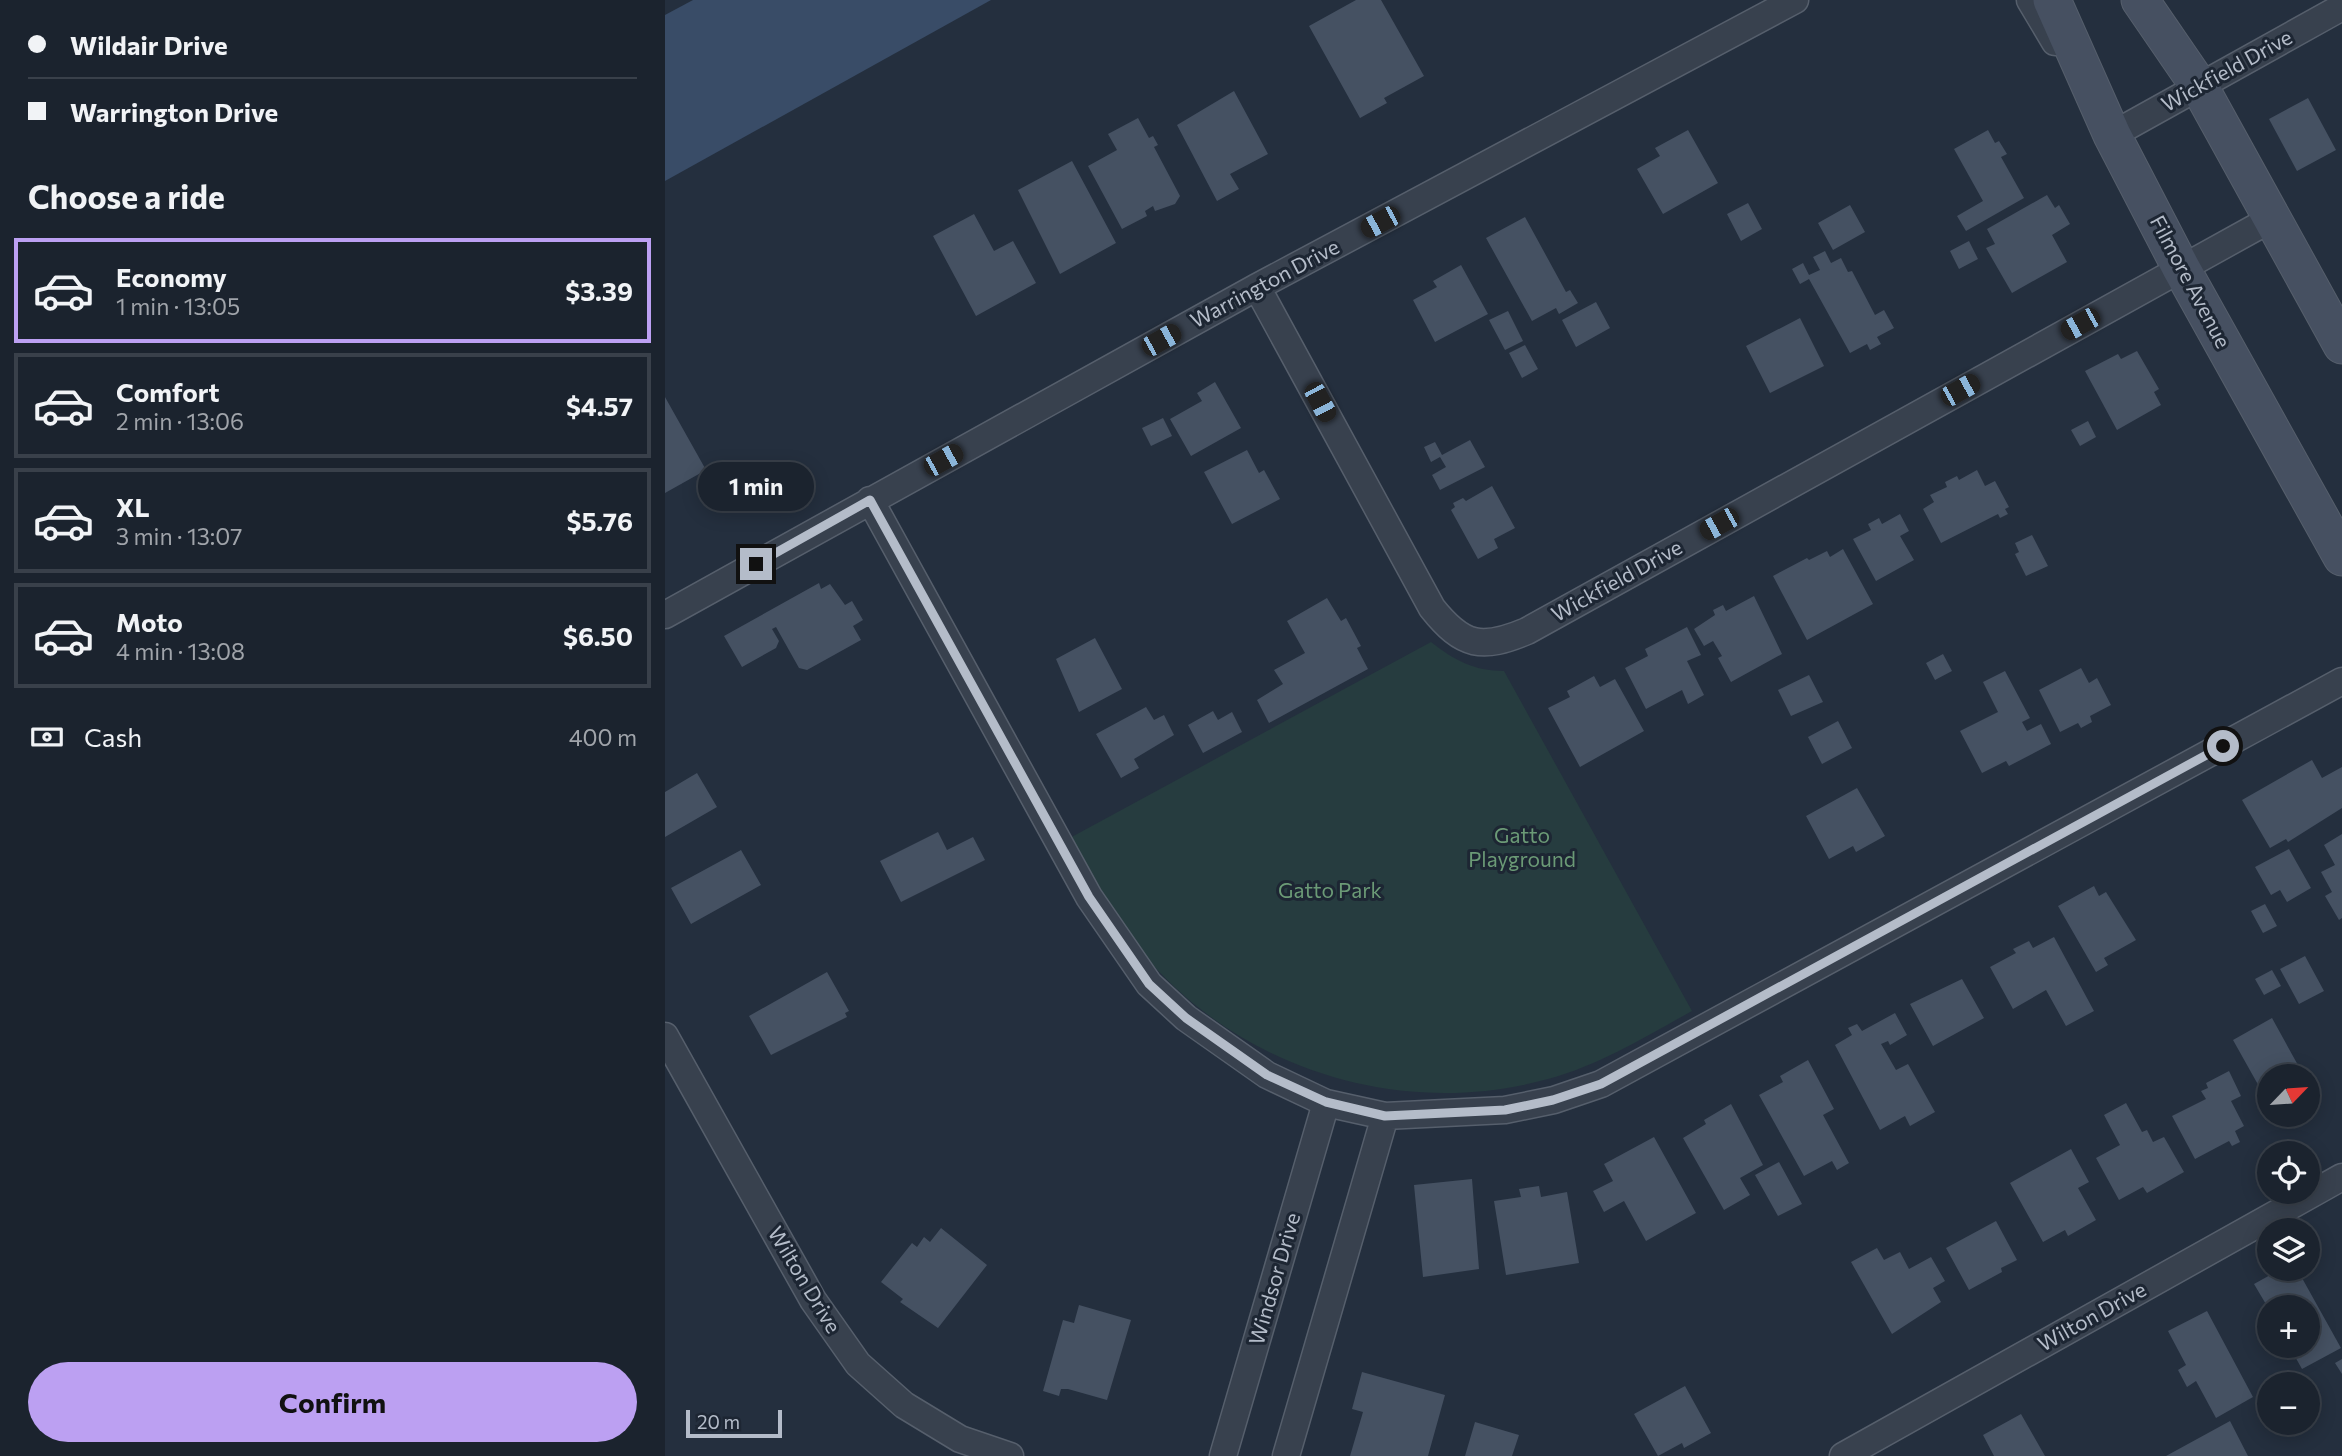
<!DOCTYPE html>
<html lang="en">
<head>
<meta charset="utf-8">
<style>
  body { margin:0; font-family:Commissioner,sans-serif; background:#282f3a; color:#f1f3f6; height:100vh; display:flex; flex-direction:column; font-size:26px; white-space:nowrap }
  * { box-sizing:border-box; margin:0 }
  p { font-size:23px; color:#a0a4aa }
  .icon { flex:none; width:38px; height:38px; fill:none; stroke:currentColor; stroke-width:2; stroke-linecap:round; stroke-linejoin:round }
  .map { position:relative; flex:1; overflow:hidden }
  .drawer { display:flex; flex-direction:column; background:#1b232e; width:665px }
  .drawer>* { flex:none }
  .hud { display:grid; align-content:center; height:154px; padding:0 28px; background:#1b232e }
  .needle { width:46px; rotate:65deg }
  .tools { position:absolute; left:1592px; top:1064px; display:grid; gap:14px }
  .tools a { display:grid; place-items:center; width:63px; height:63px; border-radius:50%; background:#1b232e; box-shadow:0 4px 18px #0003,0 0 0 2px #39404a; font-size:35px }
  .scale { position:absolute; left:21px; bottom:18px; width:96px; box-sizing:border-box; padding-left:7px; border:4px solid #b4bcc9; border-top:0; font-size:19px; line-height:24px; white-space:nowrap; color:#b4bcc9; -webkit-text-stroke:5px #1d2633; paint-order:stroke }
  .end { position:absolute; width:32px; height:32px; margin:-16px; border:9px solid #b4bcc9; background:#111; box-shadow:0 0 0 4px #111 }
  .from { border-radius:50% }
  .bubble { position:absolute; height:49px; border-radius:24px; background:#1b232e; box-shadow:0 4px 18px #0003,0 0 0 2px #39404a; font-size:23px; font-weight:700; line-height:49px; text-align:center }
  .car { position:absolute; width:21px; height:42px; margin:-21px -10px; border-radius:9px; box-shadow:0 0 5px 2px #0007; background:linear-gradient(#222 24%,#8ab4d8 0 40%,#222 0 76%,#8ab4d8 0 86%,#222 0) }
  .hud b { display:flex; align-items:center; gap:24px; height:66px; font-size:26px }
  .hud b+b { border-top:2px solid #39404a }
  .hud i { width:18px; height:18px; background:#f1f3f6 }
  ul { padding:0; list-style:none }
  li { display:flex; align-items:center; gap:21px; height:105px; margin:0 14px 10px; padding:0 14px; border:4px solid #39404a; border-radius:0px }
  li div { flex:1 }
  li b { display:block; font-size:26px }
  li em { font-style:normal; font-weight:700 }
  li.active { border-color:#bca0f2 }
  li>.icon { width:63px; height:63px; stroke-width:1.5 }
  h2 { padding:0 28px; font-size:32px; line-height:84px }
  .pay { display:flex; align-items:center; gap:18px; height:77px; padding:0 28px; font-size:26px }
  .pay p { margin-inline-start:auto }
  .button { display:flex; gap:14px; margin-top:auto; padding:14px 28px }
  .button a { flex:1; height:80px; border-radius:42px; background:#bca0f2; color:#111; font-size:28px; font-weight:700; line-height:80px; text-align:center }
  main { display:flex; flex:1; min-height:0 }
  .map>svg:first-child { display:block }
  .green { fill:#263c3f }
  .water { fill:#394c67 }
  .building { fill:#455162 }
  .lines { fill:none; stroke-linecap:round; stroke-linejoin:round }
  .street-casing { stroke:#565f6c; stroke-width:29 }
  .secondary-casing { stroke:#565f6c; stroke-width:39 }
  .street { stroke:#38414e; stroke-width:26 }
  .secondary { stroke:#465061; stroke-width:37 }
  .route { stroke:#b4bcc9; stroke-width:9 }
  .labels { text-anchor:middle; stroke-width:6; stroke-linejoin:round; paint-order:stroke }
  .street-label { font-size:21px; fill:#b4bcc9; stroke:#1d2633 }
  .park-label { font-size:21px; fill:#6b9a76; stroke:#1d2633 }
</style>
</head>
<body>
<main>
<section class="drawer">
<div class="hud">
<b><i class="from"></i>Wildair Drive</b>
<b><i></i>Warrington Drive</b>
</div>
<h2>Choose a ride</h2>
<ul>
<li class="active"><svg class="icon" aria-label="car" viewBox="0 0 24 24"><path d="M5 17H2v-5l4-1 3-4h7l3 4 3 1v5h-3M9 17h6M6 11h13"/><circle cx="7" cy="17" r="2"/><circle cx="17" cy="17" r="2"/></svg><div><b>Economy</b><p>1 min · 13:05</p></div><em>$3.39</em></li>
<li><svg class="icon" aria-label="car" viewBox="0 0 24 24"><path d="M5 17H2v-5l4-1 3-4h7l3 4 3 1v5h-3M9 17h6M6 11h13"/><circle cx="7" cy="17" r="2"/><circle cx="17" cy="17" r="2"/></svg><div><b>Comfort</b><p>2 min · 13:06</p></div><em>$4.57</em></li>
<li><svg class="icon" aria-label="car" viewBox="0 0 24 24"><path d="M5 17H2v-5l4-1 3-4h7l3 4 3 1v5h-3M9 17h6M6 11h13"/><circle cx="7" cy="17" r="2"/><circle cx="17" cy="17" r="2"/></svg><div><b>XL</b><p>3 min · 13:07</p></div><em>$5.76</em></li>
<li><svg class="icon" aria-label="car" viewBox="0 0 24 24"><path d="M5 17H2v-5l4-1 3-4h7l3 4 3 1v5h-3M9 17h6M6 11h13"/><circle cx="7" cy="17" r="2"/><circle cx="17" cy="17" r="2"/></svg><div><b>Moto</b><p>4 min · 13:08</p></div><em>$6.50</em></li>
</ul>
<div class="pay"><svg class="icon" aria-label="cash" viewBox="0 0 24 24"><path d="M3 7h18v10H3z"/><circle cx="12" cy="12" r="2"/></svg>Cash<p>400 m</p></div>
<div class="button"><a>Confirm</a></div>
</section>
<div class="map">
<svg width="1677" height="1456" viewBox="0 0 1677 1456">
  <rect width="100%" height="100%" fill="#242f3e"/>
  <path class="green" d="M766,642C789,660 809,671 839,671L1027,1011C980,1037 935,1065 883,1079C736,1120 572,1069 475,950C448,916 426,876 403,839Z"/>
  <path class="water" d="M28,0H326L0,181V15Z"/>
  <path class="building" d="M691,0H716L759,76L719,98L722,103L695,118L644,26Z
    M569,91L603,154L565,174L574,189L552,201L512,125Z
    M1643,98L1671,150L1632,171L1604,119Z
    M473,118L484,138L488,136L493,145L489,147L515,196L510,204L490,211L488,206L480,211L482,216L457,229L423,166L452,150L443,134Z
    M1023,130L1053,183L998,214L972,169L995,156L990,148Z
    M1323,130L1330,143L1334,141L1342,154L1336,157L1359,198L1301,231L1292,216L1318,201L1289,149Z
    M407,161L451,243L395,274L353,190Z
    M1382,195L1390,208L1394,205L1405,224L1387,235L1402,262L1347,293L1321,248L1330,244L1322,229Z
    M1083,203L1097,229L1076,241L1062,214Z
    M1185,205L1200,232L1168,250L1153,223Z
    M309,214L329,251L348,241L371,283L311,316L268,236Z
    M860,217L901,292L905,290L913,303L894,314L891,308L867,321L821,238Z
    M1304,241L1313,259L1294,269L1285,251Z
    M1160,251L1166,263L1176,258L1183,272L1187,271L1210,315L1219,310L1229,328L1212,337L1216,344L1205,350L1202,344L1185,353L1144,279L1135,284L1127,269L1138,263L1144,275L1155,270L1148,257Z
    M796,265L823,314L770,342L748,300L772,287L768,281Z
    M931,302L945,328L911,347L897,320Z
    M843,311L858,341L840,350L824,320Z
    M1135,318L1159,366L1105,393L1081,346Z
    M860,345L873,369L857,378L844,353Z
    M1472,351L1494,389L1489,392L1496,405L1452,430L1420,371L1453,354L1456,359Z
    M550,382L576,428L526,456L505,419L537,401L532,393Z
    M0,397L41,470L0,493Z
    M498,418L507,436L486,446L477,428Z
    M1423,421L1431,437L1415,446L1406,430Z
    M805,440L820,467L775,490L767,475L781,467L775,457L766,462L759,447L770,442L777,455Z
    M582,450L594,473L599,470L615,499L567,524L539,472Z
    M1312,470L1320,486L1330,481L1344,507L1340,509L1343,514L1335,518L1333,514L1276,543L1258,509L1269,502L1265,495L1282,487L1280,482L1292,476L1294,480Z
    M827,486L850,528L829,539L833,548L813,559L786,510L790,507L788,503L798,498L801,501Z
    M1235,514L1244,531L1235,536L1249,560L1211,581L1188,539L1206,530L1203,524L1214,518L1217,524Z
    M1367,535L1383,566L1361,576L1350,554L1354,552L1350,543Z
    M1178,549L1208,604L1142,640L1108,576L1142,558L1144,560L1162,551L1165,557Z
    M154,583L156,589L165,584L180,605L187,601L198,620L188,626L196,640L142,670L134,668L111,627L107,629L114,641L111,648L77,667L59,636Z
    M1089,596L1117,654L1066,682L1053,658L1057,656L1048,641L1039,646L1029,629L1050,615L1048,610L1058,605L1061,611Z
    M662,598L676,621L681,618L696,646L692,648L703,669L604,723L592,700L618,684L609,670L640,653L622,621Z
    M1022,627L1036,655L1022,661L1039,695L1023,704L1017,690L981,709L960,668L983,656L980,649Z
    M430,638L457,689L414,712L391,659Z
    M1278,654L1287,671L1270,680L1261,663Z
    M1416,668L1424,683L1432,678L1446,705L1425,716L1427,722L1416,728L1413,723L1395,732L1374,690Z
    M1340,671L1365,718L1357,722L1362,731L1376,724L1386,744L1344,766L1341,761L1317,773L1295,731L1333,712L1318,682Z
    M1144,675L1158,702L1126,716L1113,690Z
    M929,676L935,687L950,679L979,731L915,767L883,708L905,697L902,691Z
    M481,707L489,720L499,715L509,735L469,759L474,768L456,778L431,734Z
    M548,711L553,720L567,712L577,732L538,753L523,725Z
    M1173,721L1187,748L1157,764L1143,737Z
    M1647,760L1657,778L1677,767V808L1623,842L1621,839L1605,848L1577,800Z
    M32,773L52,807L0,837V792Z
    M1192,788L1220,836L1191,852L1188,846L1164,859L1141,816Z
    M273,832L282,850L308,837L320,860L236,902L215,861Z
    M1677,834V918L1674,920L1660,896L1667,892L1656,872L1670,865L1659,845Z
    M1624,849L1646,888L1622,902L1615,890L1606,895L1590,867Z
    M76,850L96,885L26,924L6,888Z
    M1429,886L1434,896L1441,892L1471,940L1439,958L1443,965L1431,972L1393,906Z
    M1600,904L1612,926L1598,933L1586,911Z
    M1389,937L1429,1011L1401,1026L1381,990L1348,1009L1325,967L1351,953L1348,949L1364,941L1368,948Z
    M1640,956L1659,991L1634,1004L1615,969Z
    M1607,970L1616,986L1599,995L1590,979Z
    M162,972L184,1011L180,1013L182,1017L106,1055L84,1016Z
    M1297,979L1319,1018L1268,1046L1245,1004Z
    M1230,1013L1242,1035L1225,1045L1223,1041L1216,1044L1231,1070L1243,1064L1270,1112L1245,1126L1240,1116L1215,1130L1170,1045L1187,1035L1183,1028L1192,1024L1197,1031Z
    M1607,1018L1639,1076H1605V1106L1568,1040Z
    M1143,1060L1169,1109L1158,1115L1184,1163L1172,1170L1167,1161L1139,1176L1094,1095L1118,1082L1115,1076Z
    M1564,1071L1576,1096L1566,1101L1579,1126L1570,1131L1575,1142L1567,1146L1564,1141L1530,1159L1507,1116L1541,1099L1536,1091L1543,1088L1541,1083Z
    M1643,1083L1652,1099L1643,1104Z
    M1461,1103L1477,1132L1482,1130L1488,1142L1499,1137L1519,1172L1482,1193L1478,1187L1454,1200L1431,1158L1455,1145L1439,1115Z
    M1066,1104L1098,1165L1075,1178L1085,1195L1059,1210L1018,1138L1041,1124L1039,1120Z
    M1610,1115H1632L1615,1124Z
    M989,1137L1031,1213L981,1241L959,1201L939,1212L928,1191L948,1181L939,1164Z
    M1406,1149L1424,1182L1413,1188L1431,1220L1403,1236L1400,1230L1378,1242L1345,1183Z
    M1114,1162L1137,1204L1113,1216L1090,1175Z
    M807,1179L814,1269L758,1277L749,1185Z
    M874,1186L876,1197L902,1192L914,1263L841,1275L829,1201L856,1197L854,1189Z
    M1331,1221L1352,1260L1336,1268L1337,1272L1304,1290L1281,1248Z
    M276,1228L322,1265L273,1328L235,1302L238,1299L216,1282L247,1243L252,1247L259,1237L265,1242Z
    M1212,1248L1219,1260L1235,1252L1244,1269L1266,1257L1280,1281L1268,1288L1276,1302L1227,1334L1186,1262Z
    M1616,1269H1632L1676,1348L1637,1369L1624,1346H1643V1307H1605V1311L1589,1284Z
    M414,1305L466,1320L442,1400L403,1389H396L394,1396L378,1391L398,1320L409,1323Z
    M1542,1311L1588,1397L1551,1418L1531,1381L1522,1387L1513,1370L1521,1365L1503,1331Z
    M1677,1359V1374L1670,1363Z
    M697,1372L780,1395L763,1456H685L698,1412L687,1409Z
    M1020,1386L1046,1433L1019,1448L1017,1443L993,1456L969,1414Z
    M1356,1414L1380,1456H1329L1318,1435Z
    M1565,1421L1583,1456H1501Z
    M810,1422L854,1435L847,1456H800Z"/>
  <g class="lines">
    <g class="street-casing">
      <path id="street" d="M1365,0L1390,42
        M1439,122L1447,135L1677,7
        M592,287L767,608C798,647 817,650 862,631L1606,219
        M205,500L424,897L484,984L521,1018L602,1075L661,1103L720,1116L840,1110L889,1100L936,1084L1677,681
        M0,615L592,287L1130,0
        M0,1036L148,1300L193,1364L239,1405L295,1439L345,1456
        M558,1456L661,1103
        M621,1456L720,1116
        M1178,1456L1677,1177"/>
    </g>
    <g class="secondary-casing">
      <path id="secondary" d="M1387,0L1447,135L1516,268L1677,557
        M1475,0L1534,86L1677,345"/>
    </g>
    <use href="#street" class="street"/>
    <use href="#secondary" class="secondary"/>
  </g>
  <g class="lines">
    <path class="route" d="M91,564L205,500L424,897L484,984L521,1018L602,1075L661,1102L720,1116L840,1110L888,1100L936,1084L1558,746"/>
  </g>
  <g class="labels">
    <g class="street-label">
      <text transform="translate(1562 71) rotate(-29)" y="7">Wickfield Drive</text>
      <text transform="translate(1525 282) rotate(62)" y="7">Filmore Avenue</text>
      <text transform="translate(600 284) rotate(-28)" y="7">Warrington Drive</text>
      <text transform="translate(952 581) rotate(-29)" y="7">Wickfield Drive</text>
      <text transform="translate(610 1279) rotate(-74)" y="7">Windsor Drive</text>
      <text transform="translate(139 1280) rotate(59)" y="7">Wilton Drive</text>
      <text transform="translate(1427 1317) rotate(-29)" y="7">Wilton Drive</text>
    </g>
    <g class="park-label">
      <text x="857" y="843">Gatto<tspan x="857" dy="24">Playground</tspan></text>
      <text x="665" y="898">Gatto Park</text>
    </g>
  </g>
</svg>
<div class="tools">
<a><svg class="needle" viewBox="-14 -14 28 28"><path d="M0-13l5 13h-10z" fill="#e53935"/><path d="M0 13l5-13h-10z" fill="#a0a4aa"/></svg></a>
<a><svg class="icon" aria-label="locate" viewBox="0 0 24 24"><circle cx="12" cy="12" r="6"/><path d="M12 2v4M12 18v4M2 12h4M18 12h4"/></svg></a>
<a><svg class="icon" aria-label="layers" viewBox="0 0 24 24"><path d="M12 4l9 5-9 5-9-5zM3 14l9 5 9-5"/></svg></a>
<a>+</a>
<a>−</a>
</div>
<div class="scale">20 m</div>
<i class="end from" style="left:1558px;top:746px"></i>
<i class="end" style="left:91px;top:564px"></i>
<div class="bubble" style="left:33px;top:462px;width:116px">1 min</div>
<i class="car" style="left:715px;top:222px;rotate:242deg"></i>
<i class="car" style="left:1415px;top:324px;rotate:241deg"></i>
<i class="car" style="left:496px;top:340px;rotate:61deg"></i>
<i class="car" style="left:1295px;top:390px;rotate:61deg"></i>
<i class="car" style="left:655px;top:402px;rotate:152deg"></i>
<i class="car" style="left:278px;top:460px;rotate:61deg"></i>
<i class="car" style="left:1054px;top:524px;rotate:241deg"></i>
</div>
</main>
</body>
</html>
